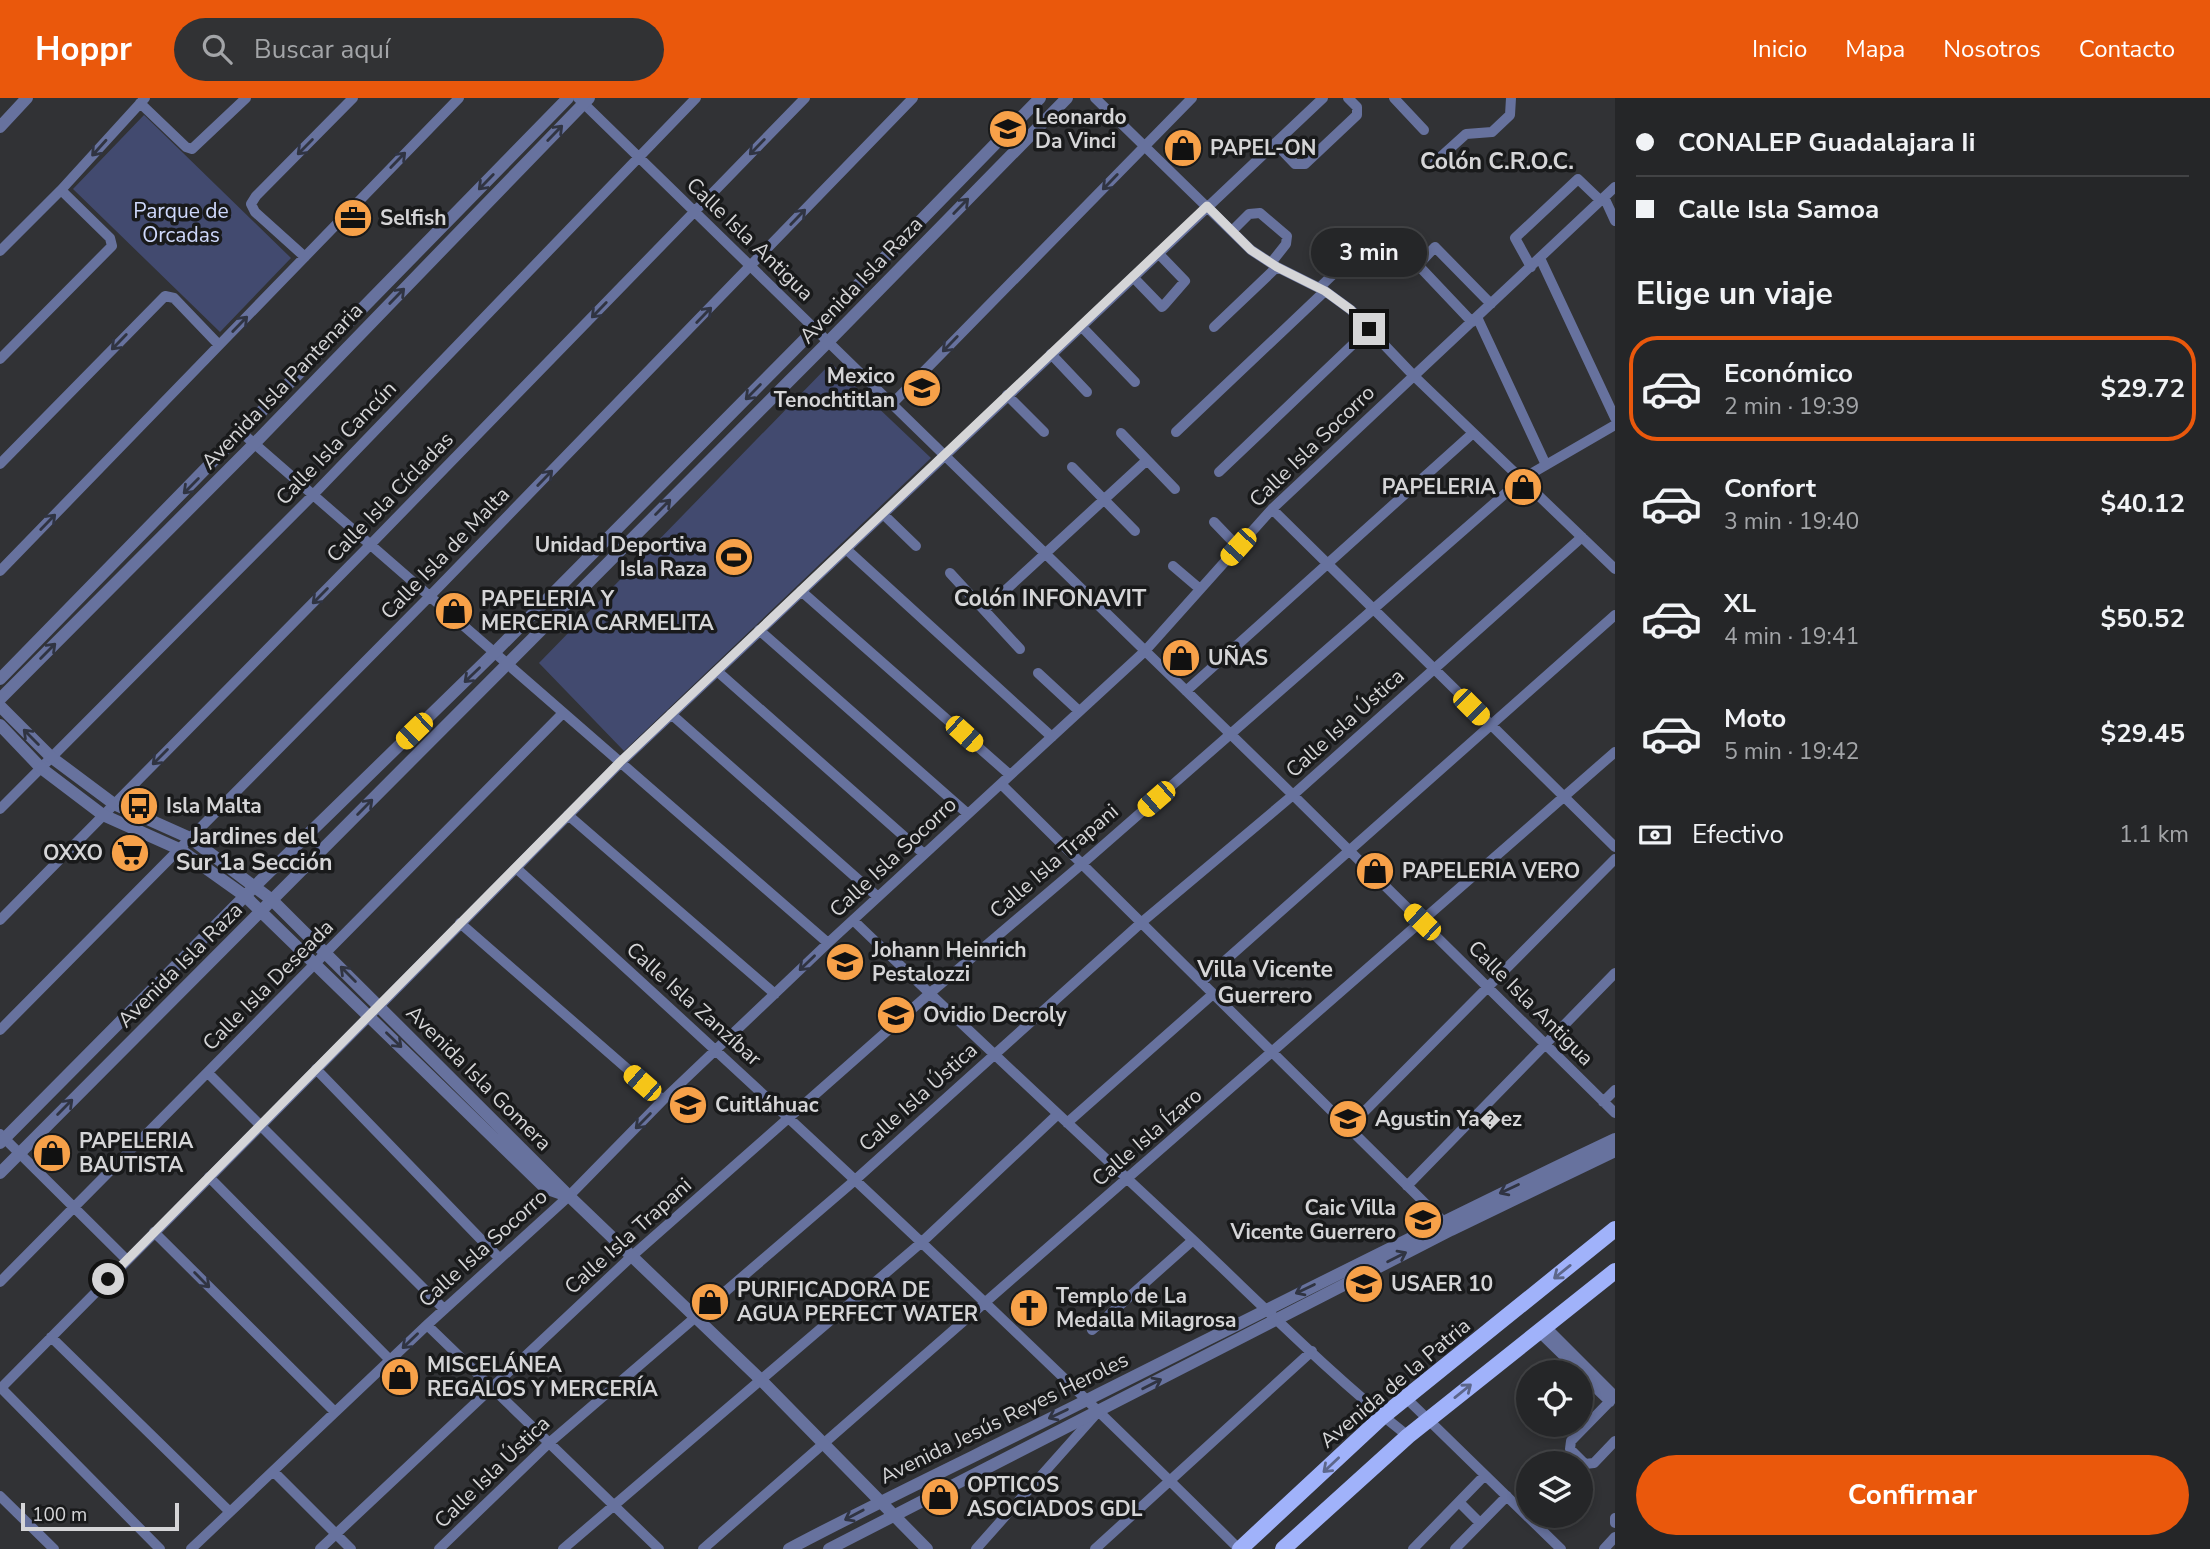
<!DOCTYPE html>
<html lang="es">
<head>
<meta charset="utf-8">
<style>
  body { margin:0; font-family:"Nunito Sans",sans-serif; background:#313234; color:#f1f3f6; height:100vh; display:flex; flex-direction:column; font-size:26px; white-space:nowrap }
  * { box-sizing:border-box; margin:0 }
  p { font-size:23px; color:#a3a5a8 }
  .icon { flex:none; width:38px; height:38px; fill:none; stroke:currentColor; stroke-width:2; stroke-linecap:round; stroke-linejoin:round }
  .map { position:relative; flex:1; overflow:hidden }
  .side { display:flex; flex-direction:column; background:#252628; width:595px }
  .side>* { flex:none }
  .guide { display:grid; align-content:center; height:154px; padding:0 21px; background:#252628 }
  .controls { position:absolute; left:1516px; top:1262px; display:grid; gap:14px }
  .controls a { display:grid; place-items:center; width:77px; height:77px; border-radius:50%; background:#252628; box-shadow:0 4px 10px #0003,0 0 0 2px #424345; font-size:35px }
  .scale { position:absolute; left:21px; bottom:18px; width:158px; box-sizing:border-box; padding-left:7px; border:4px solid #d5d5d7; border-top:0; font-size:19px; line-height:24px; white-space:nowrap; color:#d5d5d7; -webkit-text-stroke:5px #191a1b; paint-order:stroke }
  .end { position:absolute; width:32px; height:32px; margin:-16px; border:9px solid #d5d5d7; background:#111; box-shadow:0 0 0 4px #111 }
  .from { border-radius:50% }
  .bubble { position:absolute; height:49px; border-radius:24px; background:#252628; box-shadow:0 4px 10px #0003,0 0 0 2px #424345; font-size:23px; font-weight:700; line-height:49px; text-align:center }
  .car { position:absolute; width:21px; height:42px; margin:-21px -10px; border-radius:9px; box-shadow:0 0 5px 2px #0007; background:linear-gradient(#f5c518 24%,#345 0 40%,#f5c518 0 76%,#345 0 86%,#f5c518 0) }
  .guide b { display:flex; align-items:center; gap:24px; height:66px; font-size:26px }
  .guide b+b { border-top:2px solid #424345 }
  .guide i { width:18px; height:18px; background:#f1f3f6 }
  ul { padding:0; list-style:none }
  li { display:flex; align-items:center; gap:21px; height:105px; margin:0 14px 10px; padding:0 7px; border:4px solid transparent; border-radius:28px }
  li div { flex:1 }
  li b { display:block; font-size:26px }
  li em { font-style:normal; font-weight:700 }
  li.selected { border-color:#ea580c }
  li>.icon { width:63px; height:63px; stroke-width:1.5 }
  h2 { padding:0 21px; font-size:32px; line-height:84px }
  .pay { display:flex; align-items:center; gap:18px; height:77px; padding:0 21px; font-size:26px }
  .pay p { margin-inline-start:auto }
  .action { display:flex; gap:14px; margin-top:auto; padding:14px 21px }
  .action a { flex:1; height:80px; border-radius:42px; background:#ea580c; color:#fff; font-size:28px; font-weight:700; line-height:80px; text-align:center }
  header { display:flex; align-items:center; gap:42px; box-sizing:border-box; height:98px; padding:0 35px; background:#ea580c; color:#fff }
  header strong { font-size:33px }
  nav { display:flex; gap:38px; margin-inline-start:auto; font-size:24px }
  .search { width:490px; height:63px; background:#313234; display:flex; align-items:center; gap:18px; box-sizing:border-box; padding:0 24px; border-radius:38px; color:#a3a5a8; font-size:26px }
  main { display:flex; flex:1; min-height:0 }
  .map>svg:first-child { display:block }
  .green { fill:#424a6f }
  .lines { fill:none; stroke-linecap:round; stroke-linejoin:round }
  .minor { stroke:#67729e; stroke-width:10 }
  .tertiary { stroke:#67729e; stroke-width:12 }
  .primary { stroke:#a0b2fa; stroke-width:16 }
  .oneway { stroke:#303442 }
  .oneway2 { stroke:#5c668a }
  .route { stroke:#d5d5d7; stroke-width:9 }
  .labels { text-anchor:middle; stroke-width:7; stroke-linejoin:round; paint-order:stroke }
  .poi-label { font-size:21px; font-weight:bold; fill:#d5d5d7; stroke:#191a1b; text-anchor:start }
  .park-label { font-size:21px; fill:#cfd9fc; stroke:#191a1b }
  .street-label { font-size:21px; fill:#d5d5d7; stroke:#191a1b }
  .neighbourhood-label { font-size:23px; font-weight:bold; fill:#d5d5d7; stroke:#191a1b }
</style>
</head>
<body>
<header>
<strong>Hoppr</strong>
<div class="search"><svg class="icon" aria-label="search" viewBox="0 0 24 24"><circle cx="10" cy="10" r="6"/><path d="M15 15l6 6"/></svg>Buscar aquí</div>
<nav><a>Inicio</a><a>Mapa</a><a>Nosotros</a><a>Contacto</a></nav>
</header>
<main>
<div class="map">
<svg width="1615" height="1451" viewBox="0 0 1615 1451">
  <rect width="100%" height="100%" fill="#313235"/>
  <path class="green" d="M144,17L291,160L220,234L73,91Z
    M831,265L931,360L624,653L539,565Z"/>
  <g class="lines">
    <path class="minor" d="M578,0L1293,697L1615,1015
      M1095,0L1251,152L1277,169L1325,193L1351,212L1414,278L1615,471
      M1394,0L1424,32
      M140,5L186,49L192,51L246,0
      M1275,45L1295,66H1305L1357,17V9L1348,0
      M1435,64L1466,36L1492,34L1510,17L1511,0
      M1604,99L1615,123
      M1232,133L1249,116L1260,115L1287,138L1286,146L1271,165
      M0,153L61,92L145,0
      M305,159L255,114L251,106L256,98L353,0
      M1540,160L1615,320
      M1531,169L1515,140L1578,81L1601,103
      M1133,179L1162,209L1165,206L1185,183L1158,155
      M1319,190L1369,142L1388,163
      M1477,219L1546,367
      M1472,224L1418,167L1435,149L1491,206
      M1081,228L1135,284
      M1214,229L1277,169
      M1051,256L1087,294
      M0,261L112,148L110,140L61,92
      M1007,297L1044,334
      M892,306L1192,0
      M1176,334L1325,193
      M242,335L828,845
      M1121,335L1175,391
      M0,366L165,198L174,200L219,247
      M1072,369L1135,433
      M1219,374L1369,231
      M1272,411L1615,749
      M883,416L916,448
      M1214,424L1238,449
      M846,451L1052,639
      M1173,468L1200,491
      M0,473L459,0
      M950,475L1020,551
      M801,493L1010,677
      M984,512L1147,362
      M759,532L968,716
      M717,573L924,756
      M1038,575L1079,613
      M1186,593L1473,335
      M671,616L878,799
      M1001,686L1449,1129
      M0,711L313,397L696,0
      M568,717L775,896
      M516,770C761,992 1004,1218 1239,1451
      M0,822L370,447L805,0
      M853,822C965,930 1079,1036 1193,1142C1263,1208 1332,1278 1408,1338
      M460,825L663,1002
      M1201,884L1615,517
      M0,932L429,499L913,0
      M316,971L499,1160
      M208,975L444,1211
      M1603,1004L1615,992
      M1067,1025L1213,896
      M1348,1030L1615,761
      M0,1036L127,1162
      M209,1079L390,1262
      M1407,1088L1615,875
      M154,1134L335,1314
      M0,1184L563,615
      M427,1227L659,1451
      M1545,1228L1615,1298
      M1092,1232L1193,1142
      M1538,1233L1580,1274
      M51,1239L230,1414
      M1580,1275L1610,1304
      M1,1290L160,1451
      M0,1291L620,665L1323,0
      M1615,1298L1571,1343L1570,1351L1585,1366L1594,1365L1615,1343
      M1406,1300L1561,1451
      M273,1373L351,1451
      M0,1398L54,1451
      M1459,1404L1480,1425
      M1615,1420V1425
      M191,1451L427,1227L569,1098L663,1002L828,845L1145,553L1272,411L1615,89
      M320,1451L632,1158L929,896L1082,766L1522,381L1615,327
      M439,1451L549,1345L854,1083L1142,824L1293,697L1582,439
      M563,1451L922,1144L1058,1016
      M703,1451L1615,654
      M976,1451L1097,1315
      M1095,1451L1312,1253
      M1413,1451L1485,1377
      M1455,1451L1507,1398
      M1604,1451L1615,1439"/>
    <path class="tertiary" d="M0,29L27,0
      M0,581L568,0
      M0,601L254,346L589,0
      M0,608L51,659L114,706L190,740L272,802L569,1098L762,1283L927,1451
      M0,627L41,670L103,717L179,751L245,798L541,1086L548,1091L565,1097
      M0,1045L255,788L494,555L815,231L1040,0
      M0,1075L828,244L1067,0
      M789,1451C887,1399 988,1352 1087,1302C1263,1214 1437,1125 1615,1041
      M829,1451L1451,1132L1615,1053"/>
    <path class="primary" d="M1240,1451L1382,1319L1615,1131
      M1283,1451L1408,1338L1615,1173"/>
  </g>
  <defs><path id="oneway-shaft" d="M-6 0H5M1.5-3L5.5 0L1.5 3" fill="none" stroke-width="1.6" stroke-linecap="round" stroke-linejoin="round" transform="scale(1.75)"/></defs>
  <g class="oneway">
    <use href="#oneway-shaft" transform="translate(555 35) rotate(-46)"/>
    <use href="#oneway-shaft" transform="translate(305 49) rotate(135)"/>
    <use href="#oneway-shaft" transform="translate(757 49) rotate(134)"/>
    <use href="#oneway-shaft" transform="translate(99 50) rotate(132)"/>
    <use href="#oneway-shaft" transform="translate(398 62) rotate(-46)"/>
    <use href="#oneway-shaft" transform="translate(486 84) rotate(134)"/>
    <use href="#oneway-shaft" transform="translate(1110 84) rotate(134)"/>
    <use href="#oneway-shaft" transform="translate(961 108) rotate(-46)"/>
    <use href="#oneway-shaft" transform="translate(798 119) rotate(-46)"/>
    <use href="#oneway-shaft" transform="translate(397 198) rotate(-46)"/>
    <use href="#oneway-shaft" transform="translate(599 212) rotate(134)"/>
    <use href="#oneway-shaft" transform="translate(704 217) rotate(-46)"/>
    <use href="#oneway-shaft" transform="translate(240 226) rotate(-46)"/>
    <use href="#oneway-shaft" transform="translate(119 244) rotate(134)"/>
    <use href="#oneway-shaft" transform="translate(950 246) rotate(134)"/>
    <use href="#oneway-shaft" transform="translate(753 294) rotate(135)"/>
    <use href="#oneway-shaft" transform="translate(545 380) rotate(-46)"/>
    <use href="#oneway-shaft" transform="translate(191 388) rotate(135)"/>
    <use href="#oneway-shaft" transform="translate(663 409) rotate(-45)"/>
    <use href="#oneway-shaft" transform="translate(48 424) rotate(-46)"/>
    <use href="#oneway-shaft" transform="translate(320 498) rotate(135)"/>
    <use href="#oneway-shaft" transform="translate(48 553) rotate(-45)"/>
    <use href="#oneway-shaft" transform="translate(472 577) rotate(136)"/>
    <use href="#oneway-shaft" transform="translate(31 639) rotate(-135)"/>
    <use href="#oneway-shaft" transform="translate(160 659) rotate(135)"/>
    <use href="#oneway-shaft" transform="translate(365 709) rotate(-45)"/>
    <use href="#oneway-shaft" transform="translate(807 865) rotate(136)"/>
    <use href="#oneway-shaft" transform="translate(348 876) rotate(-135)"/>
    <use href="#oneway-shaft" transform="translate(394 942) rotate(44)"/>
    <use href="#oneway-shaft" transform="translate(65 1009) rotate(-45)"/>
    <use href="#oneway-shaft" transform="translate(643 1023) rotate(135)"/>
    <use href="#oneway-shaft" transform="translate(1509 1091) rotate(155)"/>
    <use href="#oneway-shaft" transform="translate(1397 1159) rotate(-27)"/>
    <use href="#oneway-shaft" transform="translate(202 1182) rotate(45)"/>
    <use href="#oneway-shaft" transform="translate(1305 1191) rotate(154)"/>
    <use href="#oneway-shaft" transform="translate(410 1243) rotate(136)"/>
    <use href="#oneway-shaft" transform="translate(1152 1286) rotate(-27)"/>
    <use href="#oneway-shaft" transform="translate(1058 1316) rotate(154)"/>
    <use href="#oneway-shaft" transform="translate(854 1417) rotate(152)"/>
  </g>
  <g class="oneway2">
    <use href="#oneway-shaft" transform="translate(1562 1174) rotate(141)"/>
    <use href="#oneway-shaft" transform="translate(1463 1293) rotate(-39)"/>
    <use href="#oneway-shaft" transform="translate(1331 1367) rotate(137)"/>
  </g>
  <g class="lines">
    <path class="route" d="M108,1181L620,664L1207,108L1251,152L1277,169L1325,193L1351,212L1369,231"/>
  </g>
  <defs>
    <g id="school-disc" transform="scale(2.0125)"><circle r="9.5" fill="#f7a149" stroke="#191a1b"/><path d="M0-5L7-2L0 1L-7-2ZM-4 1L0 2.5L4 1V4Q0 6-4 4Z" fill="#111"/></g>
    <g id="shop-disc" transform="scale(2.0125)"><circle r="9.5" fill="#f7a149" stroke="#191a1b"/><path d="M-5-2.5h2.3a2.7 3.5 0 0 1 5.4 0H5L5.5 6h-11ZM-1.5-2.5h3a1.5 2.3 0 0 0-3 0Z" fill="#111"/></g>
    <g id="office-disc" transform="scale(2.0125)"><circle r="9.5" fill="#f7a149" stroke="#191a1b"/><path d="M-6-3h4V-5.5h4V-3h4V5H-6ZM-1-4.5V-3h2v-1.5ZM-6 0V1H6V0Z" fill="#111"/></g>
    <g id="stadium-disc" transform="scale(2.0125)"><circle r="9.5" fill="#f7a149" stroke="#191a1b"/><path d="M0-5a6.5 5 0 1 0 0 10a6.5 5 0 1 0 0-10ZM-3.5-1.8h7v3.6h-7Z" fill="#111"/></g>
    <g id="bus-disc" transform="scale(2.0125)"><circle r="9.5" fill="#f7a149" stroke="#191a1b"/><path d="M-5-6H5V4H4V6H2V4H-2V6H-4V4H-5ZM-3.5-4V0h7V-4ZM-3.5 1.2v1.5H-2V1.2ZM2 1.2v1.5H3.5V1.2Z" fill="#111"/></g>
    <g id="supermarket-disc" transform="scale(2.0125)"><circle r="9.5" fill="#f7a149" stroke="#191a1b"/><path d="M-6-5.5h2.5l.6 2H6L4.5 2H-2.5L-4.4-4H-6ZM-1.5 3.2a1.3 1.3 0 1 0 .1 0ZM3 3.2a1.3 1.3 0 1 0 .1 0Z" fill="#111"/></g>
    <g id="church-disc" transform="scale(2.0125)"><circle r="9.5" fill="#f7a149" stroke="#191a1b"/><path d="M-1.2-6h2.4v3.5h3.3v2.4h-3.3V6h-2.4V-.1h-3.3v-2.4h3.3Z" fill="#111"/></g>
  </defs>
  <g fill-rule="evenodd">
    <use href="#school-disc" x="1008" y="31"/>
    <use href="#shop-disc" x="1183" y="50"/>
    <use href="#office-disc" x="353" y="120"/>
    <use href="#school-disc" x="922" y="290"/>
    <use href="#shop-disc" x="1523" y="389"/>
    <use href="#stadium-disc" x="734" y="459"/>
    <use href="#shop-disc" x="454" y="513"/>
    <use href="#shop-disc" x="1181" y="560"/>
    <use href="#bus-disc" x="139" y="708"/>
    <use href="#supermarket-disc" x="130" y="755"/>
    <use href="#shop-disc" x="1375" y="773"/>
    <use href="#school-disc" x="845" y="864"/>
    <use href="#school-disc" x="896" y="917"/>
    <use href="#school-disc" x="688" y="1007"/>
    <use href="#school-disc" x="1348" y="1021"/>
    <use href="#shop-disc" x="52" y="1055"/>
    <use href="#school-disc" x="1423" y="1122"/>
    <use href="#school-disc" x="1364" y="1186"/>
    <use href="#shop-disc" x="710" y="1204"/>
    <use href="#church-disc" x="1029" y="1210"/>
    <use href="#shop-disc" x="400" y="1279"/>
    <use href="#shop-disc" x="940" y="1399"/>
  </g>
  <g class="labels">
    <g class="poi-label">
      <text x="1035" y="26">Leonardo<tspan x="1035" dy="24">Da Vinci</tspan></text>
      <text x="1210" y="57">PAPEL-ON</text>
      <text x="380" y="127">Selfish</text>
      <text x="895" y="285" text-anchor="end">Mexico<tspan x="895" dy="24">Tenochtitlan</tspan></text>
      <text x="1496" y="396" text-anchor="end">PAPELERIA</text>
      <text x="707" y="454" text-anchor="end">Unidad Deportiva<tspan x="707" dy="24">Isla Raza</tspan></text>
      <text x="481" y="508">PAPELERIA Y<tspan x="481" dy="24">MERCERIA CARMELITA</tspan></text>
      <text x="1208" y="567">UÑAS</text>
      <text x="166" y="715">Isla Malta</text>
      <text x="103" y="762" text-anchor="end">OXXO</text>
      <text x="1402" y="780">PAPELERIA VERO</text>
      <text x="872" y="859">Johann Heinrich<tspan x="872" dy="24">Pestalozzi</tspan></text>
      <text x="923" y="924">Ovidio Decroly</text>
      <text x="715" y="1014">Cuitláhuac</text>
      <text x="1375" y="1028">Agustin Ya�ez</text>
      <text x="79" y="1050">PAPELERIA<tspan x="79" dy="24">BAUTISTA</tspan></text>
      <text x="1396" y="1117" text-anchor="end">Caic Villa<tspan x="1396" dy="24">Vicente Guerrero</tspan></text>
      <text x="1391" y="1193">USAER 10</text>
      <text x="737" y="1199">PURIFICADORA DE<tspan x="737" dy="24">AGUA PERFECT WATER</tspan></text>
      <text x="1056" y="1205">Templo de La<tspan x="1056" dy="24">Medalla Milagrosa</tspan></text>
      <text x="427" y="1274">MISCELÁNEA<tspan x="427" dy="24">REGALOS Y MERCERÍA</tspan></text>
      <text x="967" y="1394">OPTICOS<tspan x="967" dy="24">ASOCIADOS GDL</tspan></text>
    </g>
    <g class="park-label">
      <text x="181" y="120">Parque de<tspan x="181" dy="24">Orcadas</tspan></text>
    </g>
    <g class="street-label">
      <text transform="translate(750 141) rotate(44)" y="7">Calle Isla Antigua</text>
      <text transform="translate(861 182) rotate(-46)" y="7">Avenida Isla Raza</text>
      <text transform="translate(282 288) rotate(-46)" y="7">Avenida Isla Pantenaria</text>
      <text transform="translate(336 345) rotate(-46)" y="7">Calle Isla Cancún</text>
      <text transform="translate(1312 348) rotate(-44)" y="7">Calle Isla Socorro</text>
      <text transform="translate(390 399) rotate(-46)" y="7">Calle Isla Cícladas</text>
      <text transform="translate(445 455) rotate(-46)" y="7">Calle Isla de Malta</text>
      <text transform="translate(1345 625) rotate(-42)" y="7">Calle Isla Ústica</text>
      <text transform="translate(893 759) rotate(-43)" y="7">Calle Isla Socorro</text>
      <text transform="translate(1054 763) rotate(-41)" y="7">Calle Isla Trapani</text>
      <text transform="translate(180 867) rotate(-45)" y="7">Avenida Isla Raza</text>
      <text transform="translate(268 887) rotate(-45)" y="7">Calle Isla Deseada</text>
      <text transform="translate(1531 905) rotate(45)" y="7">Calle Isla Antigua</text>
      <text transform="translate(694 906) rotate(42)" y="7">Calle Isla Zanzíbar</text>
      <text transform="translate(479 980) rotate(45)" y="7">Avenida Isla Gomera</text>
      <text transform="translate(918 999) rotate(-42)" y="7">Calle Isla Ústica</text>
      <text transform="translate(1147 1039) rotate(-41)" y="7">Calle Isla Ízaro</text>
      <text transform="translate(628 1138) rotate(-42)" y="7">Calle Isla Trapani</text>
      <text transform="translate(483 1150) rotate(-42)" y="7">Calle Isla Socorro</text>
      <text transform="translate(1395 1285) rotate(-40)" y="7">Avenida de la Patria</text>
      <text transform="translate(1004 1320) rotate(-26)" y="7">Avenida Jesús Reyes Heroles</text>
      <text transform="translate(492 1374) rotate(-44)" y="7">Calle Isla Ústica</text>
    </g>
    <g class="neighbourhood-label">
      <text x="1497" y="71">Colón C.R.O.C.</text>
      <text x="1050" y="508">Colón INFONAVIT</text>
      <text x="254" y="746">Jardines del<tspan x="254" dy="26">Sur 1a Sección</tspan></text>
      <text x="1265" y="879">Villa Vicente<tspan x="1265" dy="26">Guerrero</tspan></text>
    </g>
  </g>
</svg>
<div class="controls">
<a><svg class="icon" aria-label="locate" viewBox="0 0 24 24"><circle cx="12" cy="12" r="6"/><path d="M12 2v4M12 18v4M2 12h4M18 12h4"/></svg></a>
<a><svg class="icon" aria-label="layers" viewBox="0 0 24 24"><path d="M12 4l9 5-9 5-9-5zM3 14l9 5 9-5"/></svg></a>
</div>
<div class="scale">100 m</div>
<i class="end from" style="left:108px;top:1181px"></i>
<i class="end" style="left:1369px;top:231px"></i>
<div class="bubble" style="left:1311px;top:130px;width:116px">3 min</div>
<i class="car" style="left:1238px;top:449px;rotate:222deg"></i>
<i class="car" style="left:1471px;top:609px;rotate:135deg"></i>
<i class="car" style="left:414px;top:633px;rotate:226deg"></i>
<i class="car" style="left:964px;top:636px;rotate:132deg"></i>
<i class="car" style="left:1156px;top:701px;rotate:229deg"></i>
<i class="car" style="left:1422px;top:824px;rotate:314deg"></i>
<i class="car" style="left:642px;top:985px;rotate:311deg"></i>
</div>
<section class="side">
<div class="guide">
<b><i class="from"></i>CONALEP Guadalajara Ii</b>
<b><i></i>Calle Isla Samoa</b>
</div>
<h2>Elige un viaje</h2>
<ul>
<li class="selected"><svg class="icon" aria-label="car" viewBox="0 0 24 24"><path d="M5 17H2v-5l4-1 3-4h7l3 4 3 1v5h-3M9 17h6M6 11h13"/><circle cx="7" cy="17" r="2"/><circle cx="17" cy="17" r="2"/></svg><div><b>Económico</b><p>2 min · 19:39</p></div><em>$29.72</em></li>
<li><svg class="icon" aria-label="car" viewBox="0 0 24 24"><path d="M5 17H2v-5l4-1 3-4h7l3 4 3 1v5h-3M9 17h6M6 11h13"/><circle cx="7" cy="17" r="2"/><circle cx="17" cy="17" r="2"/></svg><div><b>Confort</b><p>3 min · 19:40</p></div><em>$40.12</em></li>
<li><svg class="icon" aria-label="car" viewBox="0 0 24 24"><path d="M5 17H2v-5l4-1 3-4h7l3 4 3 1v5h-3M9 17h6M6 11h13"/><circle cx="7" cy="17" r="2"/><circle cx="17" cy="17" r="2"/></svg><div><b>XL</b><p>4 min · 19:41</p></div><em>$50.52</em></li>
<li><svg class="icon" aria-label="car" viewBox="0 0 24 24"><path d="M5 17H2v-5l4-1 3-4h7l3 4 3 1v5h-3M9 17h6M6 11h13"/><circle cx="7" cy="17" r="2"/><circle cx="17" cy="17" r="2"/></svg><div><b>Moto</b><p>5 min · 19:42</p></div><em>$29.45</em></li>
</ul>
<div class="pay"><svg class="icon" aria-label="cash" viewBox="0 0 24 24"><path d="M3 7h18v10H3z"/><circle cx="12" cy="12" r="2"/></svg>Efectivo<p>1.1 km</p></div>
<div class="action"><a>Confirmar</a></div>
</section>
</main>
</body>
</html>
